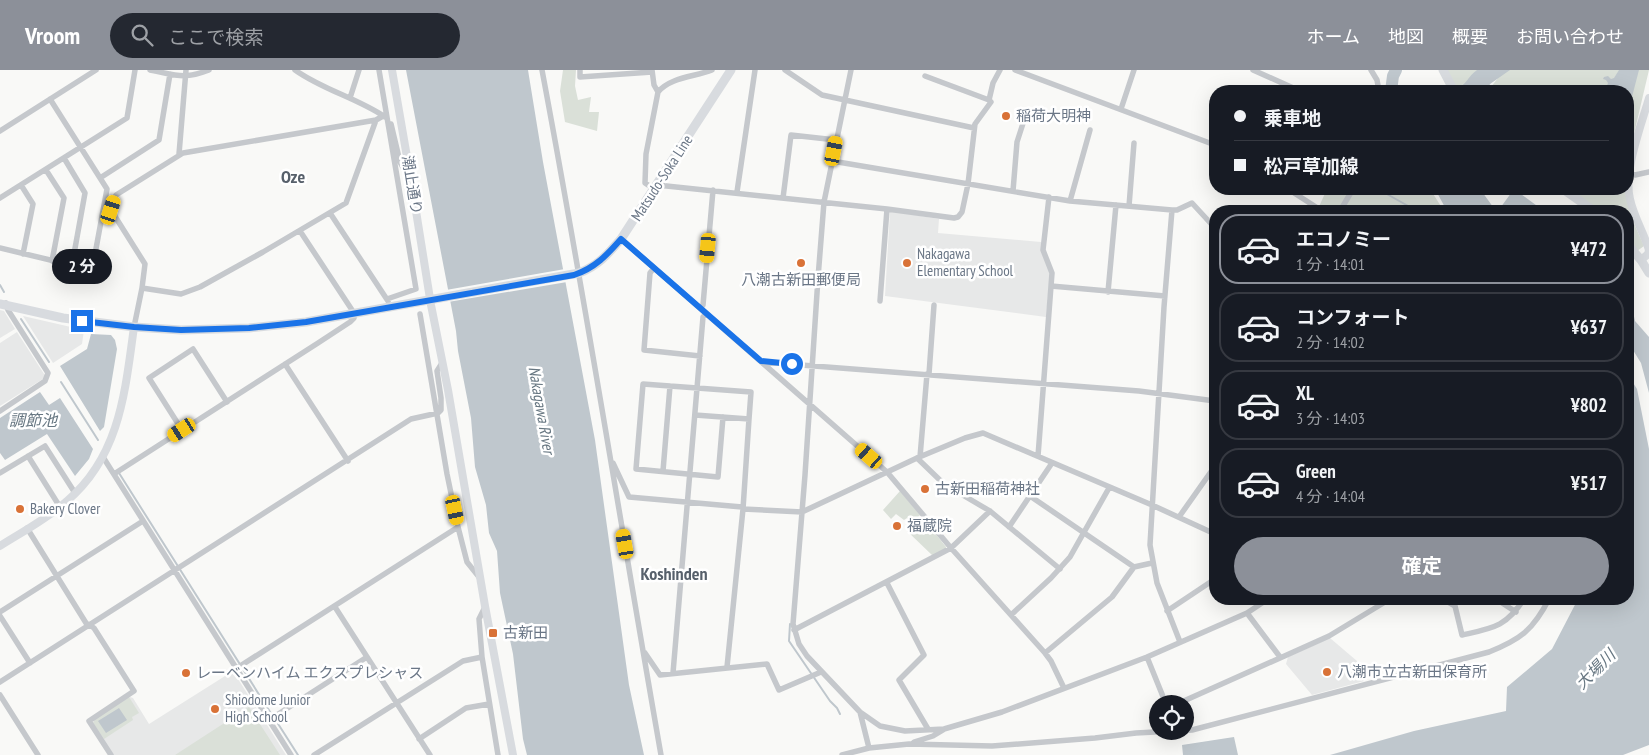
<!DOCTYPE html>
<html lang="ja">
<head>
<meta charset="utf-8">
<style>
  body { margin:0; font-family:"PT Sans Narrow","Noto Sans JP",sans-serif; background:#242831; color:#f1f3f6; height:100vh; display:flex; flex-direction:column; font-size:19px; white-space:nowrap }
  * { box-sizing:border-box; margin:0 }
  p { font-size:16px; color:#9ea1a6 }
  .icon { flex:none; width:28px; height:28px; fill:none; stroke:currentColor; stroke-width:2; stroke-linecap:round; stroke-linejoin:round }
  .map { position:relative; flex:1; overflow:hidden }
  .sheet { position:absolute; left:1209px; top:135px; width:425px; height:400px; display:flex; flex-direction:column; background:#171b24; border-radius:20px; box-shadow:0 5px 20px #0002 }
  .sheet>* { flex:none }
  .hud { position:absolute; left:1209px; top:15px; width:425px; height:110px; border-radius:20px; box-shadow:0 5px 20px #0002; display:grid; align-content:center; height:110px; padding:0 25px; background:#171b24 }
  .tools { position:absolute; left:1149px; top:625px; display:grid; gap:10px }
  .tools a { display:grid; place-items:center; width:45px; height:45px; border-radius:50%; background:#171b24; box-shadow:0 5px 20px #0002; font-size:25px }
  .end { position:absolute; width:22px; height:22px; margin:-11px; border:6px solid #1a73e8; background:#fff; box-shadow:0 0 0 2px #fff }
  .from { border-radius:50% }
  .bubble { position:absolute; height:35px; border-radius:18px; background:#171b24; box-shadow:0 5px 20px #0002; font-size:16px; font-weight:700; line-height:35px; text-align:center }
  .car { position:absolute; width:15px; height:30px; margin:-15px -8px; border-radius:6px; box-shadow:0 0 4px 1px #0007; background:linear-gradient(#f5c518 24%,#345 0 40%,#f5c518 0 76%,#345 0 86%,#f5c518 0) }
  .hud b { display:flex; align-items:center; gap:18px; height:48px; font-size:19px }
  .hud b+b { border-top:1px solid #363941 }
  .hud i { width:12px; height:12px; background:#f1f3f6 }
  ul { padding:9px 0 0; list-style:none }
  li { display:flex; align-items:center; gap:15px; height:70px; margin:0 10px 8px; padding:0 15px; border:2px solid #363941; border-radius:20px }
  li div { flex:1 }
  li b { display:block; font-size:19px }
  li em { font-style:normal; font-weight:700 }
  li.on { border-color:#8c9099 }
  li>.icon { width:45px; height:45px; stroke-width:1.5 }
  .primary-button { display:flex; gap:10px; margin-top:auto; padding:10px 25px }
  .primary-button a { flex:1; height:58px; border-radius:30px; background:#8c9099; color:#fff; font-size:20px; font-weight:700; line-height:58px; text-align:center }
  header { display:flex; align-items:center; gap:30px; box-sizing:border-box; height:70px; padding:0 25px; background:#8c9099; color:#fff }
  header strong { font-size:24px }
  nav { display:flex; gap:28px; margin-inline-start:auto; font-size:18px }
  .search { width:350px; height:45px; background:#242831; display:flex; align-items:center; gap:12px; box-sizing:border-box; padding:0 18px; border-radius:28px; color:#9ea1a6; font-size:19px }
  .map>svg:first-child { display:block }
  .built { fill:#e7e8e8 }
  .green { fill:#dae0d8 }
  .water { fill:#bfc7cd }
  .pier { fill:#f9f9f7 }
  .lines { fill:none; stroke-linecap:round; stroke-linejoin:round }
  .stream { stroke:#bfc7cd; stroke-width:2 }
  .river { stroke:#bfc7cd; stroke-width:12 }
  .street { stroke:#c5c8cc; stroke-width:5.5 }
  .secondary { stroke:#d8dbdf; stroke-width:8 }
  .primary { stroke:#d8dbdf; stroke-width:9 }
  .route { stroke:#1a73e8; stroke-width:6 }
  .poi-dot { fill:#d97237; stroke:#fff; stroke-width:2 }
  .labels { text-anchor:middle; stroke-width:5; stroke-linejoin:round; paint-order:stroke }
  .poi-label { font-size:15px; fill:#6a7686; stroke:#fff; text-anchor:start }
  .street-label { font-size:15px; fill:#6a7686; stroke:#fff }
  .water-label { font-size:16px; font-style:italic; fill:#667681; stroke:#fff }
  .quarter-label { font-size:18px; font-weight:bold; fill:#57606b; stroke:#fff }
</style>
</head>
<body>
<header>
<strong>Vroom</strong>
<div class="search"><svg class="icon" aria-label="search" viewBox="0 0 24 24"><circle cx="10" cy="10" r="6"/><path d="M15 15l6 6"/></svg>ここで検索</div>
<nav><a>ホーム</a><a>地図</a><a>概要</a><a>お問い合わせ</a></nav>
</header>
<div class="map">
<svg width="1649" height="685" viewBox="0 0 1649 685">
  <rect width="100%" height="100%" fill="#f9f9f7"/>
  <path class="built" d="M890,141L939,149L938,163L1041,172L1050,203L1046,247L885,226Z
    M0,240L4,241L15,259L0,268Z
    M23,246L84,260L82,274L53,293Z
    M17,262L46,307L0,336V273Z
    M1330,568L1357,591L1364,611L1312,625L1286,594L1288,587Z
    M233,601L286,685H113L93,653L94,650L130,627L133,628L149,654Z"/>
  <path class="green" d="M563,0H576L575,16L578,30L591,27L589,42H599L597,61L565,52L560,21Z
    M1447,0H1491L1477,21H1457Z
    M1504,0H1649L1628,89V21H1488Z
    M1327,119H1430L1444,141H1317Z
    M1566,119H1624L1633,151L1644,176L1637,181L1628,170V141H1598Z
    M900,421L920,445L912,453L907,448L904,450L896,444L891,449L883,440Z
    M923,448L946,477V479L933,486L907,461Z
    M129,627L139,643L132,647L133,650L104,669L93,653L95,649Z
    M249,637L280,685H175Z"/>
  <path class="water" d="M406,0H528L543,92L595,370L629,615L644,685H527L523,669L513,584L500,523L497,481L489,463L486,435L475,397L471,348L458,281L456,261Z
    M1477,0H1510L1490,14L1487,21H1460L1457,18C1466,16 1468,6 1477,0Z
    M1619,0H1639L1628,42V21H1605L1608,13L1606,10L1603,9L1604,7L1608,6L1611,9L1614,8Z
    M1435,119H1480L1496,141H1447Z
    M1514,119L1544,141H1498Z
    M1628,231L1631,233L1635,251L1649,267V323L1641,293L1628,272Z
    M91,264L111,265L115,270L117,279L104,357L100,361L60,296L87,279Z
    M1628,305L1637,319L1649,379V675L1623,685H1330L1414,661L1506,641L1507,617L1552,579L1578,529H1628Z
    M40,322L49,335L60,328L93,379L89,389L75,406L47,364L5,390L0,383V348Z
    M119,638L127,650L106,663L98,651Z
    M1234,667L1238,685H1183L1182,675Z"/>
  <path class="pier" d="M565,199L567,212L448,232L446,220Z"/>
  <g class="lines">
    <path class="stream" d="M1378,119L1417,141
      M0,215L4,222
      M21,249L49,292
      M61,312L98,370
      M119,403L272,645
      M790,554L789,571L830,631L837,638L840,644
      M275,649L298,685"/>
    <path class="river" d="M1391,21L1393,6L1396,0"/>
    <path class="street" d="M150,0C176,5 183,10 209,0
      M295,0C323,20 357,28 385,47
      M379,0L416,219L387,229
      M542,0C585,228 621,457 661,685
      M580,0V7L652,2
      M652,0L654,15L658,22
      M785,0L822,25L974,58
      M851,0L824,132L818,208L805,405L793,554L799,574L807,586L860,642L880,656L905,661L944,659L1002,642L1147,587L1247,543L1268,529
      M1015,0L1215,75
      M1253,0L1300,21
      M1371,0L1377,10L1379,21
      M925,6L989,30
      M350,28L359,0
      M1121,39L1134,0
      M391,54L400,92L409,109
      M0,61L96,0
      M179,84L186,0
      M64,88L85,123L72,195
      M832,91L1070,131L1172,140H1177L1192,133L1215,158
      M46,100L64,128L52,191
      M1629,103L1635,105L1649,102
      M100,108L159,70L170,4
      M21,115L33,134L23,184
      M657,115L887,139L954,148L958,147L962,142L968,114L975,54L991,32L989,30L993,13L1000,0
      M654,119L645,113L646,84L658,22C671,7 694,7 712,0
      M1288,119L1319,139
      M1013,121L1017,72L1027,41
      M737,122L755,0
      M0,128L127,48L135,0
      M783,128L791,65L836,70
      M1070,131L1090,60
      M1129,136L1134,73
      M1172,140L1164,237L1150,475L1157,513L1180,572
      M1340,141L1353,119
      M330,143L388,231
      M621,169L887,402L951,478L1045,583L1051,591L1064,618
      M0,178L88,199L93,195L107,119L50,29
      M654,198L650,203L644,280L700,286
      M1051,216L1165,226
      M142,218L145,194L111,140L116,125L183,83L376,50
      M1108,222L1116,135
      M880,231L887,139
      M700,238L703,235L713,120
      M420,244L447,404L458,457L467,492L479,507
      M134,257L142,218L181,224L200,217L263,182L346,133L376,50L383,46
      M762,292L1139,321L1215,331
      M285,294L348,391
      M929,304L934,235
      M0,341L45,311L48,303L8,240L6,233
      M695,345L749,349L743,439L727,597
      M723,347L718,407L636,399L643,314L751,322L749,349
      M182,360L149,308L193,279L227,332
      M28,386L60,437
      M1038,386L1052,203L1043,180L1049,127
      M103,387L291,685
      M920,387L927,304
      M917,388L944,414L990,441L1060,499
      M613,393L629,427L742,437
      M663,401L670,316
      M0,403L45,376L75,423
      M114,404L318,273L350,252L354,248V243L300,161
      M1030,426L1134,497
      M743,439L802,442L917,388L965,368L983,363L1152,435L1215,464
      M1179,447L1215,396
      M1009,457L1052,393
      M27,458L86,553L94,558L134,621L89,651L111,685
      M887,513L924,585L899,610L928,659
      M1443,529L1455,536L1462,565C1493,558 1506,557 1524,529
      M1496,529L1516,542
      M335,537L430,685
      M485,537L479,549L482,587L498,685
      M1167,541L1215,509
      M0,542L143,451
      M1247,543L1280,587
      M1011,545L1051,508L1070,487L1109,418
      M0,546L30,593
      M794,560L951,478L990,441
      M645,583L660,605L767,594L779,620L821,602
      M1045,583L1112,527L1134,497L1152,493
      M1147,587L1166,634
      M237,598L458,457
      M673,603L703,247L706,244
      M0,612L411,349L438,343L441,340V328L437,301L442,293
      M0,625L38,685
      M1177,634L1329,566L1390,529
      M860,642L869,678
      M269,650L367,587
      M419,669L466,638L489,634
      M914,672L933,666L943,660
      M314,685L463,591L482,587
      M842,685L869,678L909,674L992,676L1095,668L1136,663L1192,660L1489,582C1521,569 1533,560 1549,529"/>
    <path class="secondary" d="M392,0L412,116L431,235L448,320L485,536L513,685
      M1641,190L1648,184L1649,180C1644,163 1634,147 1630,129C1623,102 1641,56 1649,28
      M0,476C22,462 47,449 67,431C120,386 125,322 134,257"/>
    <path class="primary" d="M1443,0L1454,21
      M1563,119L1594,141
      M1628,175L1641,190L1649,203
      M0,234L63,248L134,257L181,260L249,258L306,252L579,203C598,196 608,184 621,169L731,0"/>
  </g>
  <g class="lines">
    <path class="route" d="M82,251L134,257L181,260L249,258L306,252L574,205C595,198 607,185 621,169L761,291L792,294"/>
  </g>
  <g class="poi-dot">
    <circle cx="1006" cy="46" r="5"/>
    <circle cx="801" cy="193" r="5"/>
    <circle cx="907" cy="193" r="5"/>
    <circle cx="925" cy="419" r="5"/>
    <circle cx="20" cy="439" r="5"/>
    <circle cx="897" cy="456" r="5"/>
    <rect x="488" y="558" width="10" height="10" rx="2.5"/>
    <circle cx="1327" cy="602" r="5"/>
    <circle cx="186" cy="603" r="5"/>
    <circle cx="215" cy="639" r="5"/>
  </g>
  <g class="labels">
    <g class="poi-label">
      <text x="1016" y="51">稲荷大明神</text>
      <text x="917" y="189">Nakagawa<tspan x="917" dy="17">Elementary School</tspan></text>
      <text x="801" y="215" text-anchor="middle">八潮古新田郵便局</text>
      <text x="935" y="424">古新田稲荷神社</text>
      <text x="30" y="444">Bakery Clover</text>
      <text x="907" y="461">福蔵院</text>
      <text x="503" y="568">古新田</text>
      <text x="1337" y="607">八潮市立古新田保育所</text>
      <text x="196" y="608">レーベンハイム エクスプレシャス</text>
      <text x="225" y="635">Shiodome Junior<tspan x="225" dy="17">High School</tspan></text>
    </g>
    <g class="street-label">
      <text transform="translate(662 108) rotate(-57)" y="5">Matsudo-Soka Line</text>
      <text transform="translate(412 115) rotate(81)" y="5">潮止通り</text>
    </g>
    <g class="water-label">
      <text transform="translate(542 340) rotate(80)" y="6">Nakagawa River</text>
      <text x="33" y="356">調節池</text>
      <text transform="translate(1595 599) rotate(-45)" y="6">大場川</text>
    </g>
    <g class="quarter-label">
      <text x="293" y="113">Oze</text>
      <text x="674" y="510">Koshinden</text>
    </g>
  </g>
</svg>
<div class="tools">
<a><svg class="icon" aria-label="locate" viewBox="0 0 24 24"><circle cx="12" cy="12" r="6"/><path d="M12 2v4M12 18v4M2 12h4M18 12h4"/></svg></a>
</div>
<i class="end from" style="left:792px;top:294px"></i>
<i class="end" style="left:82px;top:251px"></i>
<div class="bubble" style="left:52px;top:179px;width:60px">2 分</div>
<i class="car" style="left:834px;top:81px;rotate:11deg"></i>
<i class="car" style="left:111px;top:140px;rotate:18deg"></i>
<i class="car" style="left:708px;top:178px;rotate:185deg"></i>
<i class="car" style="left:182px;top:360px;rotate:237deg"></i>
<i class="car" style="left:869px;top:386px;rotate:311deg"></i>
<i class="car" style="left:455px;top:440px;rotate:168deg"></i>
<i class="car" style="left:625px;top:474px;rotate:350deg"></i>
<div class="hud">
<b><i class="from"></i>乗車地</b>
<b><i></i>松戸草加線</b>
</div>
<section class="sheet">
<ul>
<li class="on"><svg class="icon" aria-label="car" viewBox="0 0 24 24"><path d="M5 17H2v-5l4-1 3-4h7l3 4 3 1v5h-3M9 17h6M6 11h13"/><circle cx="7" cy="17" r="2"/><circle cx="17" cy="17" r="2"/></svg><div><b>エコノミー</b><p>1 分 · 14:01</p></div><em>¥472</em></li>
<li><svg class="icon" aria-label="car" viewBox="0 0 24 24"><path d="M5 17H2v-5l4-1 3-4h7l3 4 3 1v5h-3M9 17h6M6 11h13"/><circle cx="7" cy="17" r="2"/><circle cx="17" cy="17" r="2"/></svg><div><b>コンフォート</b><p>2 分 · 14:02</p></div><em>¥637</em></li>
<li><svg class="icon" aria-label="car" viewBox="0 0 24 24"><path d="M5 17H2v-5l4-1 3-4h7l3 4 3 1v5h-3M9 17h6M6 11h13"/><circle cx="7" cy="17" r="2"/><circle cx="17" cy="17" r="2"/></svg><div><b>XL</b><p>3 分 · 14:03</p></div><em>¥802</em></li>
<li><svg class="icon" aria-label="car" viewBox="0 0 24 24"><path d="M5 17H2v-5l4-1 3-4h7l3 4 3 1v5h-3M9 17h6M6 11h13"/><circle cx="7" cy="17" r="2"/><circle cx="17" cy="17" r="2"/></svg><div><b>Green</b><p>4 分 · 14:04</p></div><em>¥517</em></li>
</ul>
<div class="primary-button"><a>確定</a></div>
</section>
</div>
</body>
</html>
